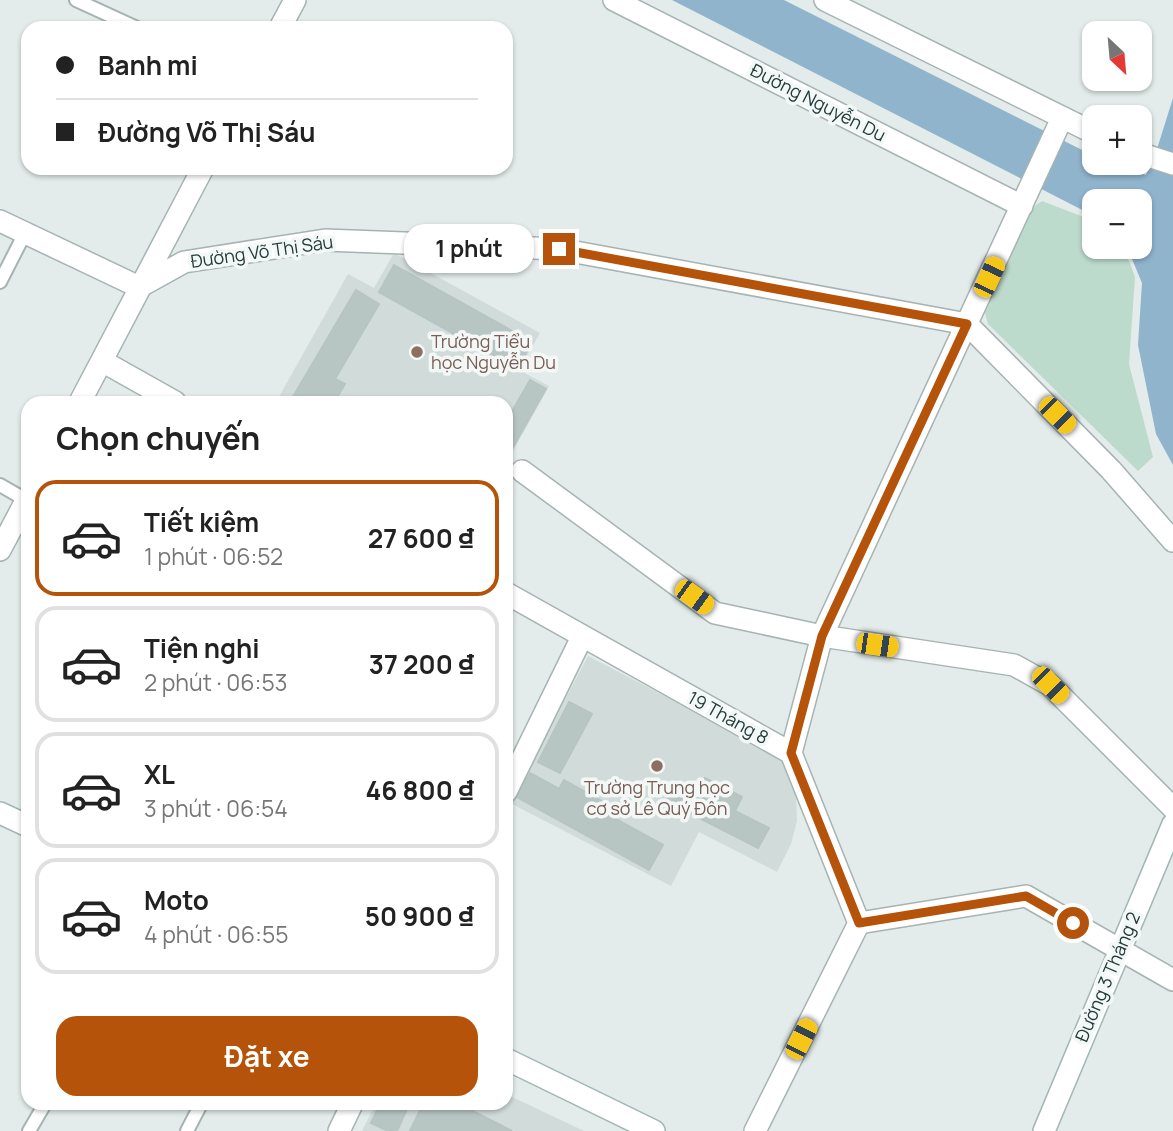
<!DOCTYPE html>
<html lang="vi">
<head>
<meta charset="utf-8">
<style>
  body { margin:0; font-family:Manrope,sans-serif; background:#f2f2f2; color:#222; height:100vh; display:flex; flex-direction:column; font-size:26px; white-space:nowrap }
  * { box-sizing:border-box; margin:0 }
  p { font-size:23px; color:#767676 }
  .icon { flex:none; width:38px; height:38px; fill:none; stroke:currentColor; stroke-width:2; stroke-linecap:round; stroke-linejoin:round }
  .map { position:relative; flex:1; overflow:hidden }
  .sheet { position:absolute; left:21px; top:396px; width:492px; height:714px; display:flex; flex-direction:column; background:#fff; border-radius:21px; box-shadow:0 2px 5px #0004 }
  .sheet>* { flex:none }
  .top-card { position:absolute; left:21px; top:21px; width:492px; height:154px; border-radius:21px; box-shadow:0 2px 5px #0004; display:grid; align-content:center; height:154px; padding:0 35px; background:#fff }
  .needle { width:46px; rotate:154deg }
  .tools { position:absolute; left:1082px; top:21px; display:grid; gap:14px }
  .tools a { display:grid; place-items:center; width:70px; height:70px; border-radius:14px; background:#fff; box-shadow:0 2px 5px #0004; font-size:35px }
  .end { position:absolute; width:32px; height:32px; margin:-16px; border:9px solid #b45309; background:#fff; box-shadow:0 0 0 4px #fff }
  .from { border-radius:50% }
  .bubble { position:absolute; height:49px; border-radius:21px; background:#fff; box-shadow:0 2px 5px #0004; font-size:23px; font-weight:700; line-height:49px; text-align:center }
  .car { position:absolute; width:21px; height:42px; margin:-21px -10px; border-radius:9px; box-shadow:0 0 5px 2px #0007; background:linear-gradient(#f5c518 24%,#345 0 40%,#f5c518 0 76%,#345 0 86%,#f5c518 0) }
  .top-card b { display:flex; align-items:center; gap:24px; height:66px; font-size:26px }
  .top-card b+b { border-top:2px solid #e0e0e0 }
  .top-card i { width:18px; height:18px; background:#222 }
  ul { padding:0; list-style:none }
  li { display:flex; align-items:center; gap:21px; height:116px; margin:0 14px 10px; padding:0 21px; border:4px solid #e0e0e0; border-radius:21px }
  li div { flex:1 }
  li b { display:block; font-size:26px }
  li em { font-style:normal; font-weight:700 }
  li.current { border-color:#b45309 }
  li>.icon { width:63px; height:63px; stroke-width:1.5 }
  h2 { padding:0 35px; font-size:32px; line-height:84px }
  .cta { display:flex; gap:14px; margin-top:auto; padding:14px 35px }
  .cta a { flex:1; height:80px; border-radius:21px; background:#b45309; color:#fff; font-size:28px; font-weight:700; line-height:80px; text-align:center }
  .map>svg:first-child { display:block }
  .built { fill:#d1dbd9 }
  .green { fill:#bddbcc }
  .water { fill:#8fb4cc }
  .building { fill:#b8c6c3; stroke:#b6c5c2; stroke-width:2 }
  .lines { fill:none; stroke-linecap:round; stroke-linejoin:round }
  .service-casing { stroke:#a6b3b2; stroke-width:16 }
  .minor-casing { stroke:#a6b3b2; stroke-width:24 }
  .secondary-casing { stroke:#a2b6b4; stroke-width:24 }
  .service { stroke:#fff; stroke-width:12 }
  .minor { stroke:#fff; stroke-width:21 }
  .secondary { stroke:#fff; stroke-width:21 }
  .route { stroke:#b45309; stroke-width:9 }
  .education-dot { fill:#8d6e63; stroke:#f3f8f7; stroke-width:2.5 }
  .labels { text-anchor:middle; stroke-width:7; stroke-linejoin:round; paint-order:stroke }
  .street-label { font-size:18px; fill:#243b3b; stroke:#f3f8f7 }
  .education-label { font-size:18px; fill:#785e54; stroke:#f3f8f7; text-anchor:start }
</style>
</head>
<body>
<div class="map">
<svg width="1173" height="1131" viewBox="0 0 1173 1131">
  <rect width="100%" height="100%" fill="#e3ecea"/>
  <path class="built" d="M394,253L540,333L519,370L549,386L506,464V402H276L348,274L374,288Z
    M588,656L780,756L790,776L796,798L797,821L791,844L777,872L699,832L671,886L510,803Z
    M506,1094L584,1131H362L376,1103L506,1102Z"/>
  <path class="green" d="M1042,201L1094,221V247H1121L1130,263L1135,277L1129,364L1153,457L1138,471L988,324L985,313L1030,209Z"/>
  <path class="water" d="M672,0H784L1094,156V163H1111L1146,175L1156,152L1173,98V465L1156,434L1138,345L1142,283L1127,247H1139V201H1094V216Z"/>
  <path class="building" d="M394,265L532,342L517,369L379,292Z
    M356,290L379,304L335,379L345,384L334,402H290Z
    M530,380L546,389L513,447L506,444V422Z
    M569,702L592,714L560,773L538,762Z
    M530,773L559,789L564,780L607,804L603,812L663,845L649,870L517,797Z
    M705,778L742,797L735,811L769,828L758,848L666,801L676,781L698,793Z
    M381,1102H410L397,1131H388L371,1123Z
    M424,1102H455L512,1131H410Z"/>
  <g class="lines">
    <g class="service-casing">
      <path id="service" d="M76,0L137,28
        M0,282L25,233
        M0,485L26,500
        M29,1131L46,1102
        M187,1131L202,1102"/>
    </g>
    <g class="minor-casing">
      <path id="minor" d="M614,0L1022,206
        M825,0L1094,133
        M280,28L295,0
        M1139,153L1173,164
        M0,221L139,287L184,262L325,240L559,249L967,324L1111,470L1173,541
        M102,361L175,402
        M80,402L203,168
        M522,471L715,613L822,636L1014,665L1050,685L1173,808
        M0,550L28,497
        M506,593L791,753L859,923
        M791,753L822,636L1062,118
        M506,792L582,637
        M859,923L1026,896L1173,980
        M339,1131L353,1102
        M755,1131L859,923"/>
    </g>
    <g class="secondary-casing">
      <path id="secondary" d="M0,813L28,826
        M506,1059L654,1131
        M1044,1131L1173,824"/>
    </g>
    <use href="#service" class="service"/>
    <use href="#minor" class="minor"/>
    <use href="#secondary" class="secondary"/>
  </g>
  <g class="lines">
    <path class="route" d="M559,249L967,324L822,636L791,753L859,923L1026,896L1073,923"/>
  </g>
  <g class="education-dot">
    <circle cx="417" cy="352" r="7"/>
    <circle cx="657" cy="766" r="7"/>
  </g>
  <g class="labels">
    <g class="street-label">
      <text transform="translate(818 103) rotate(27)" y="6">Đường Nguyễn Du</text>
      <text transform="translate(262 252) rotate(-8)" y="6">Đường Võ Thị Sáu</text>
      <text transform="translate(728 718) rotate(29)" y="6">19 Tháng 8</text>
      <text transform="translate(1108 977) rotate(-67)" y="6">Đường 3 Tháng 2</text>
    </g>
    <g class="education-label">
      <text x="431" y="348">Trường Tiểu<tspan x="431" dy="21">học Nguyễn Du</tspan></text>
      <text x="657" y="794" text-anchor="middle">Trường Trung học<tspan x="657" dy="21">cơ sở Lê Quý Đôn</tspan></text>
    </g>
  </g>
</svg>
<div class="tools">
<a><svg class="needle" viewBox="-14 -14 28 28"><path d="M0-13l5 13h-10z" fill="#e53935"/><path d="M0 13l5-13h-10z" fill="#767676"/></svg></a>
<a>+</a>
<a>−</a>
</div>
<i class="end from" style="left:1073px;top:923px"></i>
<i class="end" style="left:559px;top:249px"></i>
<div class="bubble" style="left:404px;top:224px;width:130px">1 phút</div>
<i class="car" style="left:989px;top:277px;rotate:25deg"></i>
<i class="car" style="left:1057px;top:415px;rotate:135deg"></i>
<i class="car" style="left:694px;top:597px;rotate:126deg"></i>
<i class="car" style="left:877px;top:645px;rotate:98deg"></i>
<i class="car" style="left:1050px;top:685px;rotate:135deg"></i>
<i class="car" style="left:801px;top:1039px;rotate:27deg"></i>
<div class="top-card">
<b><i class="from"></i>Banh mi</b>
<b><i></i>Đường Võ Thị Sáu</b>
</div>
<section class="sheet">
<h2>Chọn chuyến</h2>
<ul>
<li class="current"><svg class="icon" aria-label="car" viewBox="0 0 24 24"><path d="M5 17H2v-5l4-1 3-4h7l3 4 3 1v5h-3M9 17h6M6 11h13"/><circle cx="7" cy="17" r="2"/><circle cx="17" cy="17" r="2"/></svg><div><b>Tiết kiệm</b><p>1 phút · 06:52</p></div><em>27 600 ₫</em></li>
<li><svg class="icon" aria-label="car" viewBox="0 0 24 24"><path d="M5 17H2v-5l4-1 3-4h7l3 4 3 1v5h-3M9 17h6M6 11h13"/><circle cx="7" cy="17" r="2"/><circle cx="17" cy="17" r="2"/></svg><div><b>Tiện nghi</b><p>2 phút · 06:53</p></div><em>37 200 ₫</em></li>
<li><svg class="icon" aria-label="car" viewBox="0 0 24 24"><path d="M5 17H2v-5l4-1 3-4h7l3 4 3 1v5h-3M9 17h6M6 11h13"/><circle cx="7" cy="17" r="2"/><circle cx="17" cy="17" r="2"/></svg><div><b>XL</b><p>3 phút · 06:54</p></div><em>46 800 ₫</em></li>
<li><svg class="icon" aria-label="car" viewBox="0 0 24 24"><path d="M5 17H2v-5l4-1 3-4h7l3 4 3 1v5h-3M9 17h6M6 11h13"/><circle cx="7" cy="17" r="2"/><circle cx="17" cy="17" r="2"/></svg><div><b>Moto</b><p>4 phút · 06:55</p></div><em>50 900 ₫</em></li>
</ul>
<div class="cta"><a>Đặt xe</a></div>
</section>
</div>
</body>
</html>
